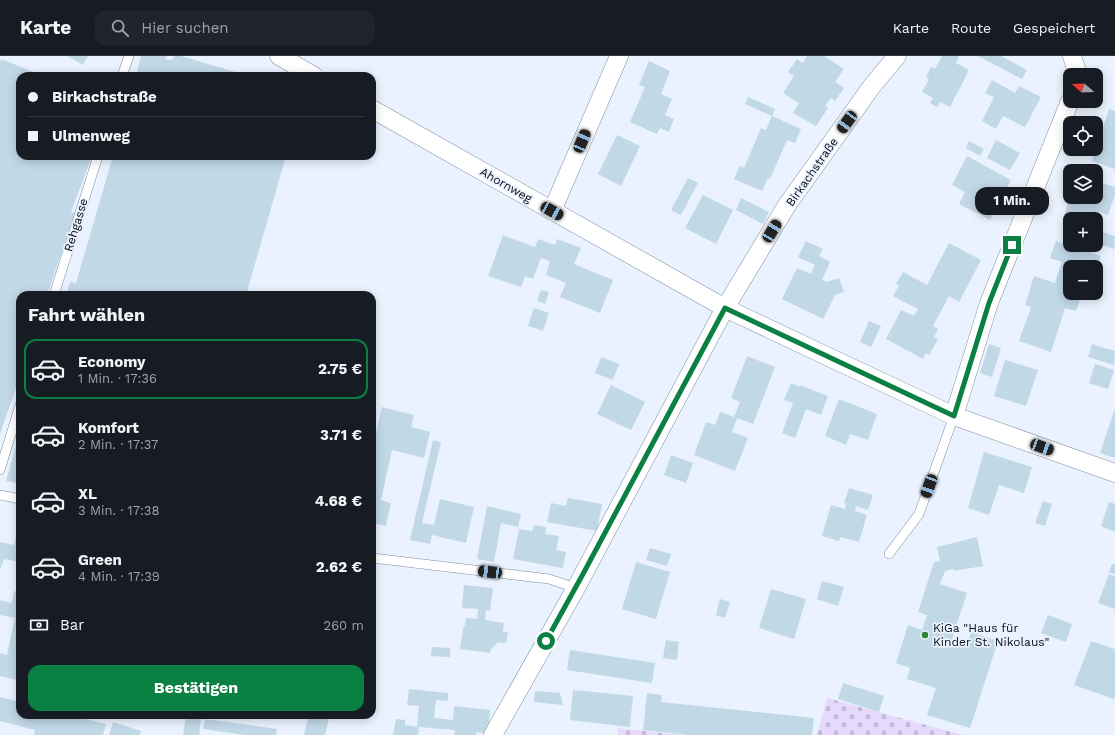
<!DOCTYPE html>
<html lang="de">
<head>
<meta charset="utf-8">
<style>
  body { margin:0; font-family:"Work Sans",sans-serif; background:#20242c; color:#f1f3f6; height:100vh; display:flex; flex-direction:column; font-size:15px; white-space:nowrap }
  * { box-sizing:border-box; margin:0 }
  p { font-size:13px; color:#9ea1a6 }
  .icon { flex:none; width:22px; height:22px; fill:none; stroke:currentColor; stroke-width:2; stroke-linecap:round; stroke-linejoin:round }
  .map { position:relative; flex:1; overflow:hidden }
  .drawer { position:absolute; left:16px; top:235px; width:360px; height:428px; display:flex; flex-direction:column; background:#171b24; border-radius:12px; box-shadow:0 2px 10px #0003 }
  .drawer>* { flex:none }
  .guide { position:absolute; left:16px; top:16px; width:360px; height:88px; border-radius:12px; box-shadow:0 2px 10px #0003; display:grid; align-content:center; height:88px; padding:0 12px; background:#171b24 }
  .needle { width:26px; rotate:289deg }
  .tools { position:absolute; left:1063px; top:12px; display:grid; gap:8px }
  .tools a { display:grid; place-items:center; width:40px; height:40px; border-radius:8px; background:#171b24; box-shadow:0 2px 10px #0003; font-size:20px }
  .end { position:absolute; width:18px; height:18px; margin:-9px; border:5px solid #0b8043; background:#fff; box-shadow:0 0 0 2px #fff }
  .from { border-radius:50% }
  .bubble { position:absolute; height:28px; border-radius:12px; background:#171b24; box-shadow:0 2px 10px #0003; font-size:13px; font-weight:700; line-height:28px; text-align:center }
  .car { position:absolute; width:12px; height:24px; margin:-12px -6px; border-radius:5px; box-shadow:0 0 3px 1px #0007; background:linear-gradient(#222 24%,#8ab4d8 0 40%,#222 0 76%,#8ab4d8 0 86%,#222 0) }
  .guide b { display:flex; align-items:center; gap:14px; height:38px; font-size:15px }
  .guide b+b { border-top:1px solid #363941 }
  .guide i { width:10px; height:10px; background:#f1f3f6 }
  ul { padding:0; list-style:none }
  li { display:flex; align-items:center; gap:12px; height:60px; margin:0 8px 6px; padding:0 4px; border:2px solid transparent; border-radius:12px }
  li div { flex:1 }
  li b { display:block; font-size:15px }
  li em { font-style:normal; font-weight:700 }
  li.on { border-color:#0b8043 }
  li>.icon { width:36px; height:36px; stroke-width:1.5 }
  h2 { padding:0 12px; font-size:18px; line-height:48px }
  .pay { display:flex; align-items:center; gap:10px; height:44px; padding:0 12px; font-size:15px }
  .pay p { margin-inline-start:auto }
  .action { display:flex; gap:8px; margin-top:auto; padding:8px 12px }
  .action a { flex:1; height:46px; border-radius:12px; background:#0b8043; color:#fff; font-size:16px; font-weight:700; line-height:46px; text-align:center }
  header { display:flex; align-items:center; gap:24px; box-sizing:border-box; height:56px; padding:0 20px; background:#171b24; border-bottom:1px solid #363941 }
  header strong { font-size:19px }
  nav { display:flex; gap:22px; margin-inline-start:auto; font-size:14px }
  .search { width:280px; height:36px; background:#20242c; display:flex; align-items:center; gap:10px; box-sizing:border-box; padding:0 14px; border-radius:12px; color:#9ea1a6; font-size:15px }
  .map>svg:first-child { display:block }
  .cemetery { fill:url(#cemetery-stones) }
  .building { fill:#c1d8e6 }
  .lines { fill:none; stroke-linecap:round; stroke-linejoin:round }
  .service-casing { stroke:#818ea1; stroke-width:10 }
  .minor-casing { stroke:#818ea1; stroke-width:19 }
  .service { stroke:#fff; stroke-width:9 }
  .minor { stroke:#fff; stroke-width:18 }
  .route { stroke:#0b8043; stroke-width:5 }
  .poi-dot { fill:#2f8330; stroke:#e9f2fe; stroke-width:1.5 }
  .labels { text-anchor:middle; stroke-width:3.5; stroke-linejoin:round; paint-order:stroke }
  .street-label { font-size:12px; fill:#090e14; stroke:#e9f2fe }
  .poi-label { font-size:12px; fill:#090e14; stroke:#e9f2fe; text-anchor:start }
</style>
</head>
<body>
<header>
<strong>Karte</strong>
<div class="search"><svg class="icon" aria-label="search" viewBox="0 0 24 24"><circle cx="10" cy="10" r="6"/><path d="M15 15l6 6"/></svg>Hier suchen</div>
<nav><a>Karte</a><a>Route</a><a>Gespeichert</a></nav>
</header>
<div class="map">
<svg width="1115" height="679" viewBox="0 0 1115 679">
  <defs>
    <pattern id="cemetery-stones" width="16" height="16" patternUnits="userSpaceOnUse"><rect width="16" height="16" fill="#e6d9fc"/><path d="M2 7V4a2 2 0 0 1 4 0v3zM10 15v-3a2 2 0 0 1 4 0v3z" fill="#c4b9d7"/></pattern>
  </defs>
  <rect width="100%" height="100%" fill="#e9f2fe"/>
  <path class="cemetery" d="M827,642L963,679H817Z
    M617,672L680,679H618Z"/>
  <path class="building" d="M67,0H88L83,9Z
    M141,0H167L165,3L172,4L174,0H181L249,20H136Z
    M807,0H824L844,13L835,26L844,32L835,45L831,42L825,50L828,52L816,70L793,57L799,47L783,37L794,20L788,16L797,3L803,7Z
    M942,0H959L956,7L969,14L950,51L940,46L937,51L930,47L933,42L922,36L929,23L926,21L931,11L935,13Z
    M978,0H1001L1027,14L1022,23Z
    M1,3L44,20H20V100H92L71,156L75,157L47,239H20V320L0,378V7Z
    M649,5L670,15L661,38L672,43L665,59L674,63L669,76L660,72L657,78L630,66L645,31L639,29Z
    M992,24L1015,37L1019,30L1041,41L1025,71L1003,60L996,73L982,65L994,41L985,37Z
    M748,41L775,53L772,60L745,48Z
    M1109,53L1115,55V113L1092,105Z
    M772,60L801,73L795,87L787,84L770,123L768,122L762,135L734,123L740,110L744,112L761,72L766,74Z
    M617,79L640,90L621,130L598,118Z
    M996,84L1020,97L1010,114L987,102Z
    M969,85L984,93L980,100L966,92Z
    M113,100H286L246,239H66L70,226L76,227Z
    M967,100L1011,124L990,164L959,148L965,136L952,129Z
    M688,122L698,127L681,159L671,154Z
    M1096,125L1115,131V139L1108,159L1096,155L1094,163H1070V165L1063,163L1070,141H1096Z
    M703,139L733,154L716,188L685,172Z
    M741,142L769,156L763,168L736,154Z
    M1096,174L1115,180L1114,193L1096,187Z
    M503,179L535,191L538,183L555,189L557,183L581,192L574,208L613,224L600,257L560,241L566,227L546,219L550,205L541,202L533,223L525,220L521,231L488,220Z
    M806,185L823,193L819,200L830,206L822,224L827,226L839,222L844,236L835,239L823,263L782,243L797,212L811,218L815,209L798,201Z
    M1056,185L1101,200L1096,214V211H1070V237H1082L1076,255L1065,252L1051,296L1019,285L1031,251L1025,249L1034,220L1055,227L1062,206L1050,202Z
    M949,187L981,204L959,246L949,240L933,270L938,273L934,281L938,283L929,299L926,297L923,303L886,283L901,254L914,260L918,253L893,240L899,230L896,228L903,216L927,229Z
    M541,234L549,236L545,248L537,245Z
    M534,252L549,257L543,275L528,270Z
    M869,265L881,270L871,291L860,286Z
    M989,288L1001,292L992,321L980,317Z
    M1092,288L1115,295L1114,309L1088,301Z
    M747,300L775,311L753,368L737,362L732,376L748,382L735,415L694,399L706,366L715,369L720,356L734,361L740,346L731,342Z
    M601,301L619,308L613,324L595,317Z
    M1005,304L1038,314L1026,350L994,340Z
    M1095,308L1114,314L1108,333L1089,327Z
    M791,327L799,331L800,329L828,340L821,359L806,353L795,382L782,377L793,347L784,344Z
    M611,329L645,346L631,374L597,358Z
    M839,343L877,358L868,384L850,378L846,389L825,380Z
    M382,351L414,359L411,371L430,376L424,402L392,394L381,444L391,447L386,470L372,467V394Z
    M1115,352V402L1100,397Z
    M20,376V428L6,425Z
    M433,384L441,386L422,467L434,469L440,443L474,451L466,487L432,479L430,488L410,484Z
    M984,396L1032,411L1024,437L999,429L989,459L968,452Z
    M671,399L693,407L686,427L664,419Z
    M849,432L873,439L868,454L856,450L855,455L867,459L859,486L840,481L839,485L822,480L831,449L845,453L846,447H844Z
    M568,442L602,448L597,475L547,466L551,447L566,450Z
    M1043,445L1052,448L1045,470L1035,467Z
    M1109,446L1115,448V476L1101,470Z
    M487,450L521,458L518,471L501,467L494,506L477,503Z
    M19,466L20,506L4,503L0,514V486L14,489Z
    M534,469L546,471L545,478L559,480L556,494L566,496L563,512L513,503L519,473L532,475Z
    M977,481L983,510L954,515V513L945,515L940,528L967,537L952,583L967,588L971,576L998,585L970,672L927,659L936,632L907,623L910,612L896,607L908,569L922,574L927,559L918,556L934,506L940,505L937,491Z
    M650,492L671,498L667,510L646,504Z
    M636,506L670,516L656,563L622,553Z
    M1112,508L1115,509V518L1109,516Z
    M1109,518L1115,520V553L1098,547Z
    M822,525L844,531L838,550L817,543Z
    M464,529L493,532L490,555L486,554L485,564L504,567L503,576H508L506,587L498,586L491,593L490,597L460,593L464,569L465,570L466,562L477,563L478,553L462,552Z
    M771,533L806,543L794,583L759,572Z
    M14,535L20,537V625L0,620V597L7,599L15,562L0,559V544L12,547Z
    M720,543L730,546L725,562L716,559Z
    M1048,559L1072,568L1066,586L1041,577Z
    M666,584L679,586L677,604L663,602Z
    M1091,585L1115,593V640L1114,643L1074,629Z
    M432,591L450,592V601L431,600Z
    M570,594L655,607L652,627L567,614Z
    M843,627L884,640L879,656L838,643Z
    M409,633L448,637V645L436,644L434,662L453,664L454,650L490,654L488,678L476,676V679H454L455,674L419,671L418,679H393L396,663L405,664V669L417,671L419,650L407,649Z
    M573,634L633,640L630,671L570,664Z
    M535,635L560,637L563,649L534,646Z
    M647,637L662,639L661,646L814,662L812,679H688L643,674Z
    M0,641L20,646V659H71L106,668L103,679H34L35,674L0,665Z
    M309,659L329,663L325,679H304Z
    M186,661L201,663L199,679H183Z
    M205,663L277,673L276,679H245L203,673Z
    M113,666L141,675L140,679H109Z"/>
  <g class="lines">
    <g class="service-casing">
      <path id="service" d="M122,20L129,0
        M54,239L98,100
        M0,414L20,349
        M0,439L20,443
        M889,498L919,458L954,360
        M372,502L549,523L576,532"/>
    </g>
    <g class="minor-casing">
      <path id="minor" d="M279,0L314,20
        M1072,0L1078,19
        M372,53L725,252L954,360L1115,417
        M552,155L619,0
        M954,360L989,247L1070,45
        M493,679L576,532L725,252L787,149L872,30L897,0"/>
    </g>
    <use href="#service" class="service"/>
    <use href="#minor" class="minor"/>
  </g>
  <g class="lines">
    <path class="route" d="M546,585L583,518L725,252L954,360L989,247L1012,189"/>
  </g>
  <circle class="poi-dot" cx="925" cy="579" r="4"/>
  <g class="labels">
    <g class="street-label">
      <text transform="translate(812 116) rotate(-55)" y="4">Birkachstraße</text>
      <text transform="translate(506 129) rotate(30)" y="4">Ahornweg</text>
      <text transform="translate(76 169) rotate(-73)" y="4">Rehgasse</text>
    </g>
    <g class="poi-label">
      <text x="933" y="576">KiGa "Haus für<tspan x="933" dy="14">Kinder St. Nikolaus"</tspan></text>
    </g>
  </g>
</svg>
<div class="tools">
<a><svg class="needle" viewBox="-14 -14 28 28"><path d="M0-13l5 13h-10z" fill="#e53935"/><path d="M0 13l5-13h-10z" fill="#9ea1a6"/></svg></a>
<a><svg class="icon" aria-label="locate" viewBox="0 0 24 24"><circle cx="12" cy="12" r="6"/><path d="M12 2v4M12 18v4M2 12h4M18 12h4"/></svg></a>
<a><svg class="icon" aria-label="layers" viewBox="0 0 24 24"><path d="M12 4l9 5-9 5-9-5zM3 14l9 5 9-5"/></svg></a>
<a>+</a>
<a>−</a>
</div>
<i class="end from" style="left:546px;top:585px"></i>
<i class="end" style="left:1012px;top:189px"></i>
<div class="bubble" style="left:975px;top:131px;width:74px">1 Min.</div>
<i class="car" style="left:847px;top:66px;rotate:216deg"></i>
<i class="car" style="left:582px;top:85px;rotate:23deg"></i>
<i class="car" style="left:552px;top:155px;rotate:119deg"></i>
<i class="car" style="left:772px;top:175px;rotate:31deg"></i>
<i class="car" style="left:1042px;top:391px;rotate:110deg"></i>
<i class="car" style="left:929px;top:430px;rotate:200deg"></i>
<i class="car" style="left:490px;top:516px;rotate:277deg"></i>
<div class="guide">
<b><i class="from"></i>Birkachstraße</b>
<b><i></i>Ulmenweg</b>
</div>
<section class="drawer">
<h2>Fahrt wählen</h2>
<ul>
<li class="on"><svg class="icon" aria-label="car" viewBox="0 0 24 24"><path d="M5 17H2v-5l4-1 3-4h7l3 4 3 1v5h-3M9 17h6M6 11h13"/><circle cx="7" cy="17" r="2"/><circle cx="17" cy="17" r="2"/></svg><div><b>Economy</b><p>1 Min. · 17:36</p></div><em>2.75 €</em></li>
<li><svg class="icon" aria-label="car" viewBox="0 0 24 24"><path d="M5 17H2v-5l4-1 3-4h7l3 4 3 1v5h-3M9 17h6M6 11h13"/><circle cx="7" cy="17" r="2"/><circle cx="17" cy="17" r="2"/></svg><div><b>Komfort</b><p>2 Min. · 17:37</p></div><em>3.71 €</em></li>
<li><svg class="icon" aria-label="car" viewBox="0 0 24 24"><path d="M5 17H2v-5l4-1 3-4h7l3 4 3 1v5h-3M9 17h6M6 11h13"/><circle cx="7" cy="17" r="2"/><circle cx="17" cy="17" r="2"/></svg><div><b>XL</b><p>3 Min. · 17:38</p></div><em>4.68 €</em></li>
<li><svg class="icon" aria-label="car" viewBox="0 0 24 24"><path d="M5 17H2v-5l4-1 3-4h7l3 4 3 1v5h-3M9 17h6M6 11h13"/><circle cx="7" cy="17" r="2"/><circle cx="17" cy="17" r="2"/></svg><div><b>Green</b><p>4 Min. · 17:39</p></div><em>2.62 €</em></li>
</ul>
<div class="pay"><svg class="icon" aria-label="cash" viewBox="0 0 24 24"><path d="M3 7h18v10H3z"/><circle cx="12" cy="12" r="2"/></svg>Bar<p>260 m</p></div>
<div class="action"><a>Bestätigen</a></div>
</section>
</div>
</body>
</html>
